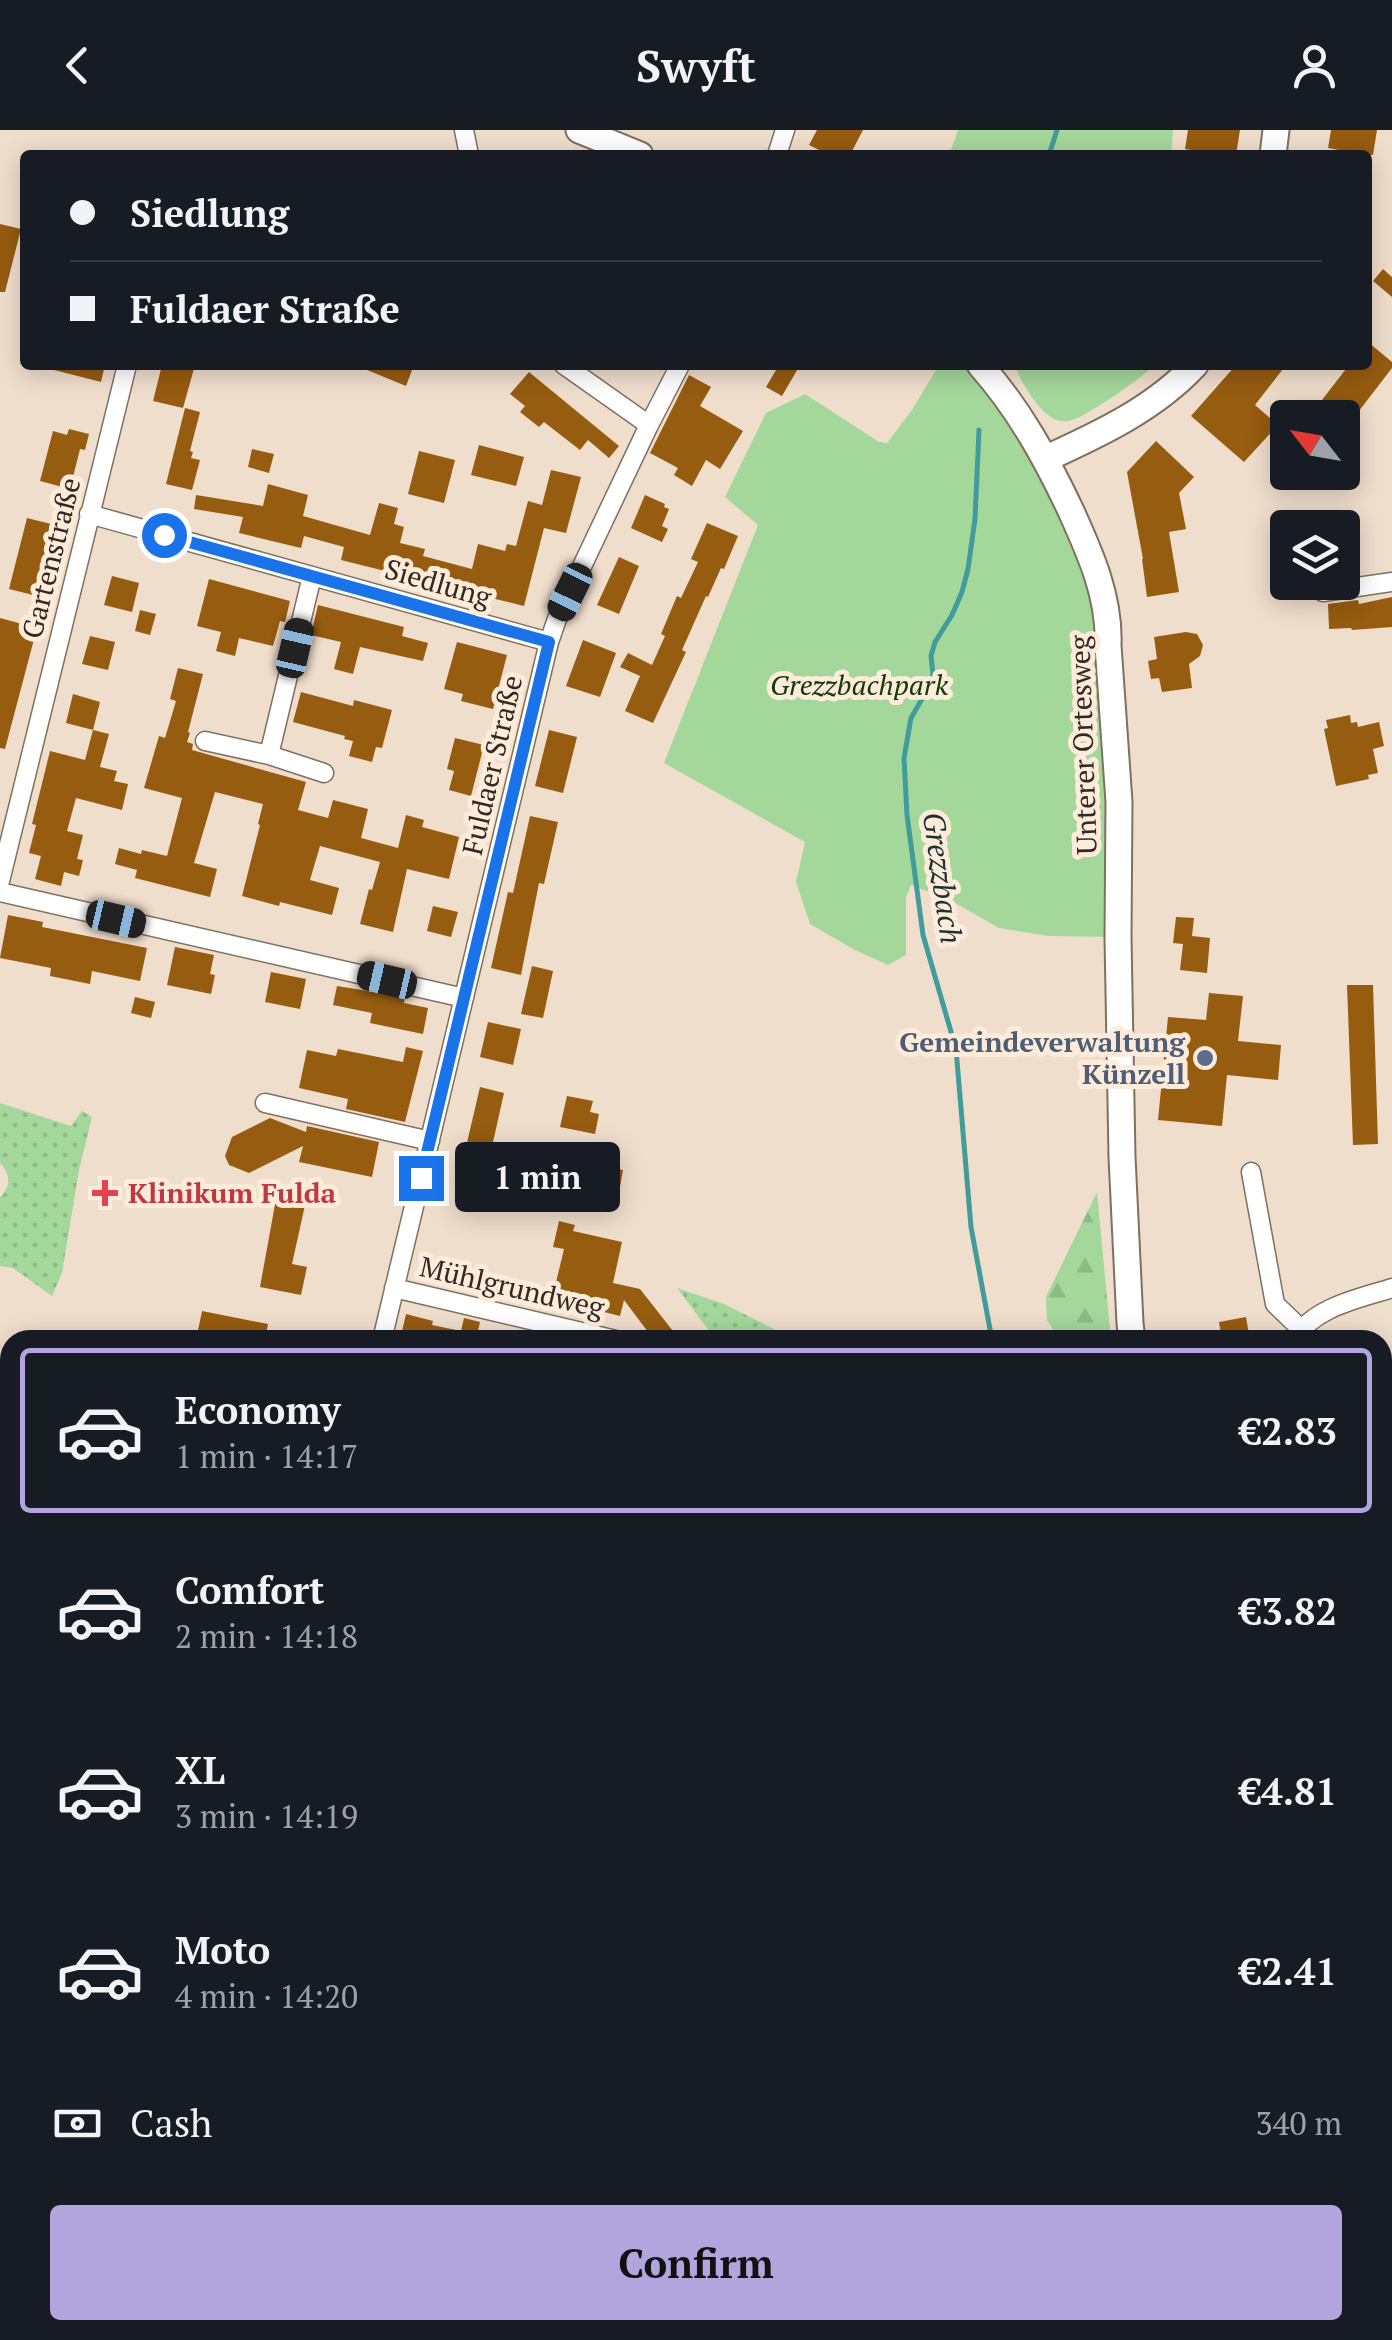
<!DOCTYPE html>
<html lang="en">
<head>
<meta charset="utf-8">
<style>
  body { margin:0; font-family:"PT Serif",serif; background:#242831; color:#f1f3f6; height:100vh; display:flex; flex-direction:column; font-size:38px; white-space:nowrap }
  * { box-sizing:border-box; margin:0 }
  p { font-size:32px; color:#9ea1a6 }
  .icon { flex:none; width:55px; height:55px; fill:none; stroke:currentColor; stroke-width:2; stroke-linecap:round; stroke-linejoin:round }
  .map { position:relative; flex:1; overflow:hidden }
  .details { position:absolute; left:0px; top:1200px; width:1392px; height:1010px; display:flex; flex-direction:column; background:#171b24; border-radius:30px 30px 0 0; box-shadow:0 5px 25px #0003 }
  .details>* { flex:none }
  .guide { position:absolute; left:20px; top:20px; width:1352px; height:220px; border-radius:10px; box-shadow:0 5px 25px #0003; display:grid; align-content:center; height:220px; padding:0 50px; background:#171b24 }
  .needle { width:65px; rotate:301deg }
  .fabs { position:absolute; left:1270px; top:270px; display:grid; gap:20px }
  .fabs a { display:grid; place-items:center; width:90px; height:90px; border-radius:10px; background:#171b24; box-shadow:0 5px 25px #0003; font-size:50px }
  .end { position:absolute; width:45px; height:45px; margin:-22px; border:12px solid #1a73e8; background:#fff; box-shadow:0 0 0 5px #fff }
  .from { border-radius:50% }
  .bubble { position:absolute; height:70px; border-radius:10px; background:#171b24; box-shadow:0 5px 25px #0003; font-size:32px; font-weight:700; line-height:70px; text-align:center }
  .car { position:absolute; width:30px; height:60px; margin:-30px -15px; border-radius:12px; box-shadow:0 0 8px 2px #0007; background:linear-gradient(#222 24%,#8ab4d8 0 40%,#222 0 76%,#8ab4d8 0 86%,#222 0) }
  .guide b { display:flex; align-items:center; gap:35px; height:95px; font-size:38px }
  .guide b+b { border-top:2px solid #363941 }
  .guide i { width:25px; height:25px; background:#f1f3f6 }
  ul { padding:18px 0 0; list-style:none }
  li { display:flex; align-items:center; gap:30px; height:165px; margin:0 20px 15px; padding:0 30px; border:5px solid transparent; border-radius:10px }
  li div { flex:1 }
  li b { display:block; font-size:38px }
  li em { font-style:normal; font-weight:700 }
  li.selected { border-color:#b2a5dd }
  li>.icon { width:90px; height:90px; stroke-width:1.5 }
  .pay { display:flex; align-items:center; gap:25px; height:110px; padding:0 50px; font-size:38px }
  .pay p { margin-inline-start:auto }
  .action { display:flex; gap:20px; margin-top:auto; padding:20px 50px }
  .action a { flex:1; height:115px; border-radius:10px; background:#b2a5dd; color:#111; font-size:40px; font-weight:700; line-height:115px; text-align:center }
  header { display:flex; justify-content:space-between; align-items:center; height:130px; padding:0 50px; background:#171b24; font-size:45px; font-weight:700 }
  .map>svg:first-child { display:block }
  .grass { fill:url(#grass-dots) }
  .forest { fill:url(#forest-firs) }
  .green { fill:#a4d89b }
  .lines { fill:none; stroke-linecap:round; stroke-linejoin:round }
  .stream { stroke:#429c9c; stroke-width:5 }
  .building { fill:#965c10 }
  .street-casing { stroke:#807060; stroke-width:21 }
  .secondary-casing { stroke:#807060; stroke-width:29 }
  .highway-casing { stroke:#fff; stroke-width:36 }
  .street { stroke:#fff; stroke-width:18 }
  .secondary { stroke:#fff; stroke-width:25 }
  .highway { stroke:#f78b55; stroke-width:32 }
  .route { stroke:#1a73e8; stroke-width:12 }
  .service-dot { fill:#5c6f8a; stroke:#feebd9; stroke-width:4 }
  .health-dot { fill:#e0444e; stroke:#feebd9; stroke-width:4 }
  .labels { text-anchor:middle; stroke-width:10; stroke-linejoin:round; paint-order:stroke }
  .street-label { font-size:28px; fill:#312a24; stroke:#feebd9 }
  .park-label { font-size:28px; font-style:italic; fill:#133a0d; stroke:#feebd9 }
  .service-label { font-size:28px; font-weight:bold; fill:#4e5e75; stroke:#feebd9; text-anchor:end }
  .health-label { font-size:28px; font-weight:bold; fill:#be3a42; stroke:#feebd9; text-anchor:start }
  .water-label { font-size:30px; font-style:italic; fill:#1c3232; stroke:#feebd9 }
</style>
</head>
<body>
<header><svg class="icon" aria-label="back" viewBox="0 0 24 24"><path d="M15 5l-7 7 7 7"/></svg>Swyft<svg class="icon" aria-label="person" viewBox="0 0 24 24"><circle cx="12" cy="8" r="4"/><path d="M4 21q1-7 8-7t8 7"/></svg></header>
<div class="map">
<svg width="1392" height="2210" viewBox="0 0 1392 2210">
  <defs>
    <pattern id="grass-dots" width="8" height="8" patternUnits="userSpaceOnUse" patternTransform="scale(2.5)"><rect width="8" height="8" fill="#a4d89b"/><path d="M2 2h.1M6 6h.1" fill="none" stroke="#8eba85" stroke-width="1.8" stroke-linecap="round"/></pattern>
    <pattern id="forest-firs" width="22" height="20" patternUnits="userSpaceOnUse" patternTransform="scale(2.5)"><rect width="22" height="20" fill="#a4d89b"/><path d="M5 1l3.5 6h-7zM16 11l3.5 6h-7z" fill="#8eba85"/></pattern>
  </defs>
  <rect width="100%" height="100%" fill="#f0decc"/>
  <path class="grass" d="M0,973L71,996L82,981L92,987L79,1040L62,1143L52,1166L13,1138L0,1136V1067C11,1057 11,1044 0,1033Z
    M677,1158L724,1174L796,1210H716Z"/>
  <path class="forest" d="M1097,1062L1111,1210H1059L1047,1190L1046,1167Z
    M547,2200H731L724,2210H540Z"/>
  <path class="green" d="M958,0H1173L1171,25H949Z
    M939,235H979L1096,437L1118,807L1048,806L999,798L950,770L911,755L906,767V825L888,835L855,820L810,794L796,752L805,712L664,633L758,395L725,367L766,283L805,264L879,312L887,313L912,280Z
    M1015,235H1155C1139,249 1123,260 1105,272C1073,291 1060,305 1033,269C1025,257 1019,248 1015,235Z"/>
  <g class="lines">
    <path class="stream" d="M1049,25L1057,0
      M979,300L975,389L968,439L962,462L952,485L935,512L931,526L933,545L927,560L911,588L904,628L907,685L923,805L956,919L971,1097L992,1210"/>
  </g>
  <path class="building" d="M817,0H863L850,25H829L809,15Z
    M1188,0H1240L1236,25H1196L1197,21L1185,19Z
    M1331,0H1377L1373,25H1343L1344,21L1328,18Z
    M0,94L21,99L5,162H0Z
    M1383,139L1392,147V167L1373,151Z
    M1368,212L1392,232V238L1342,303V288H1308L1349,235H1368Z
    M54,235H105L101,252L54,240Z
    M162,235H195L183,278L153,271Z
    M355,235H414L406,256Z
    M779,235H800L782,266L766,257Z
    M1236,235H1286L1255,275L1278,295L1244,332L1191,286Z
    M529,242L619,316L609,328L588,310L580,320L544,292L539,297L520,282L525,276L510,264Z
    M689,245L711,257L700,276L743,301L720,339L706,330L692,356L674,345L678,338L650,323Z
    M185,278L200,282L190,321L193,322L191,328L200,330L192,360L166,354Z
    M69,299L89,304L85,320L80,319L70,359L40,351L53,301L67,305Z
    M1156,311L1194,347L1179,363L1186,399L1169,402L1179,462L1147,467L1142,429H1143L1127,342Z
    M479,315L524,327L516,356L471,345Z
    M252,319L274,324L269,343L248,337Z
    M419,321L455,330L444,373L408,364Z
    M551,340L581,347L566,403L544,398L524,476L479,465L477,475L435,465L437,454L341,430L344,417L304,406L301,418L239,403L243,387L194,379L196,365L263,376L268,354L308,365L303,386L370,405L379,373L398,378L394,394L404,397L400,413L425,419L423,426L472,439L478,414L505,421L507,414L516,416L528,371L542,375Z
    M645,365L665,374L664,377L669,379L662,396L668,399L662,412L631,398Z
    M1342,387H1357L1359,424L1342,425Z
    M27,388L55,395L37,466L9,459Z
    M707,393L738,406L724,439L721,438L708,467L706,466L682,520L686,522L653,593L625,581L640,546L620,537L628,523L652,535L665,506L661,504L677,466L681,468L698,432L691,429Z
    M619,427L639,436L619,484L597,475Z
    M112,446L139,453L132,482L104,475Z
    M209,449L290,471L285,492L280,491L273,516L239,508L235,526L216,521L221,502L197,496Z
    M1392,467V497L1352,500L1351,498L1329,499L1328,474L1358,470L1359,474Z
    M318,475L404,497L402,506L428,513L423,531L360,517L353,544L334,539L341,512L311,505Z
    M140,480L156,484L150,505L135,501Z
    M0,488L37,498L5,619L0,618Z
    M1186,502L1197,504L1203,515L1200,526L1189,534L1192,558L1162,562L1159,548L1151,549L1148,531L1157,529L1154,507Z
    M90,506L115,512L108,540L82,534Z
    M583,510L616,523L600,567L566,556Z
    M457,512L507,525L493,579L461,571L463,564L444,559Z
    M178,538L203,544L188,602L190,603L187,612L193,614L192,620L306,652L298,680L328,688L333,670L368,679L361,708L398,718L406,685L424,690L422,697L459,707L449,749L407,739L393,802L360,794L369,759L372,760L380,732L320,716L310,750L339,758L332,785L280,772L279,776L242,766L260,695L258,694L263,674L215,662L194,733L217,739L210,767L135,748L137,740L115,734L119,718L141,724L142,720L167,726L182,668L144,658L159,606L165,608L176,571L170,569Z
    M301,562L353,576L354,570L392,580L382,618L376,617L372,632L349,626L353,611L344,609L345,606L293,592Z
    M73,564L100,572L93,600L66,593Z
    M1350,585L1351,593L1357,592L1358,597L1379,592L1384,616L1373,619L1378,643L1368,645L1369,649L1336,656L1324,599L1328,598L1326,590Z
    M93,600L109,604L100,637L117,641L114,651L128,654L122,680L76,668L67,701L83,705L77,729L83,730L79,746L64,742L61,756L35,749L41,726L29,723L36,695L32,694L50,621L85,630Z
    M549,600L577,607L563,663L535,656Z
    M455,608L484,615L471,666L449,660L454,641L447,639Z
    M530,686L558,692L544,754L539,753L521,845L491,838L508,762L513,763Z
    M433,776L458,782L451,807L427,801Z
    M8,785L43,792L42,797L147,818L140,851L92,841L90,854L50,846L51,838L0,828Z
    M1176,787L1194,788L1192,806L1210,808L1207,843L1180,840L1183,814L1173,813Z
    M175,817L214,825L210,844L215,845L211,864L167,855Z
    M532,836L553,841L543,888L521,884Z
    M271,842L306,849L300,879L265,872Z
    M1347,855H1373L1378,1014L1353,1015Z
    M337,856L405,867L404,873L428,878L423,904L370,893L372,883L333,875Z
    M1209,863L1243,866L1238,911L1281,915L1278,950L1227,945L1222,996L1158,990L1168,887L1206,890Z
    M135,867L155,872L151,888L131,883Z
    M488,892L521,899L513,935L480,927Z
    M406,917L423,921L405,992L346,979L348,969L299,958L307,920L336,926L338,919L403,932Z
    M480,957L504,963L480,1070L455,1064Z
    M567,966L593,971L590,982L599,984L595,1004L560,997Z
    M270,988L306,1002L307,996L379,1012L372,1047L299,1032L303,1016L249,1043L229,1035L225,1026L232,1007Z
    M596,1034L623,1040L620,1057L592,1050Z
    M276,1069L305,1075L292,1134L307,1137L301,1165L260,1157Z
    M559,1091L575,1095L573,1101L622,1112L613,1153L640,1159L680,1210H654L624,1170L620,1186L552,1169L564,1119L553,1117Z
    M202,1181L268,1194L265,1210H196Z
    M406,1184L433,1191L432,1195L461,1201L464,1188L480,1192L476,1210H400Z
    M1246,1187L1250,1210H1222L1219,1192Z"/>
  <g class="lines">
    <g class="street-casing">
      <path id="street" d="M464,0L469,25
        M777,25L785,0
        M564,235L649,295
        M89,384L549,512
        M1323,462L1392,452
        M205,611L269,625L324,643
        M269,625L312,446
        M0,751L127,235
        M0,762L464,868
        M265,973L430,1011
        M1251,1042L1275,1174L1300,1198
        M394,1158L616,1210
        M382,1210L549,512L557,489L649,295L680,235
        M1294,1210C1313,1177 1358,1169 1392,1158
        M1382,1363L1392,1359
        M1382,1660L1392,1658
        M0,1693L10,1696
        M0,1769L10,1744
        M0,1933L10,1938
        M1382,2115L1392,2111
        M444,2200L456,2208L467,2210
        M27,2210L38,2200
        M199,2210L206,2200
        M329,2210L336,2200
        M499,2210L503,2200"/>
    </g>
    <g class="secondary-casing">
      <path id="secondary" d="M579,0L640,25
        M1273,25L1276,0
        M980,235C1019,279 1046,328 1071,381C1090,423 1110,467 1108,515L1119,672L1118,807L1122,1027L1130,1193L1132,1210
        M1047,328C1100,304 1155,278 1195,235
        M1382,1952L1392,1962"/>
    </g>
    <g class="highway-casing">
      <path id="highway" d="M0,1268L10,1267
        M1083,2200L1098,2210
        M905,2210L908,2200
        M944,2210L953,2200"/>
    </g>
    <use href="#street" class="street"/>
    <use href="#secondary" class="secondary"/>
    <use href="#highway" class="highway"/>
  </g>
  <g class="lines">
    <path class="route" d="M164,405L549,512L421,1048"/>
  </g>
  <circle class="service-dot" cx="1205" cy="928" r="10"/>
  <path class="health-dot" d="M100 1048h10v10h10v10h-10v10h-10v-10h-10v-10h10z"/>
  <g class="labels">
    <g class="street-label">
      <text transform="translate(51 428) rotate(-76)" y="10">Gartenstraße</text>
      <text transform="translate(438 453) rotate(16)" y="10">Siedlung</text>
      <text transform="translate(1083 615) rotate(-92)" y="10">Unterer Ortesweg</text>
      <text transform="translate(492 635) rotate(-77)" y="10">Fuldaer Straße</text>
      <text transform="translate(512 1157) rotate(13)" y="10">Mühlgrundweg</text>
    </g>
    <g class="park-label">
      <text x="859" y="565">Grezzbachpark</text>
    </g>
    <g class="service-label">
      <text x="1185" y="922">Gemeindeverwaltung<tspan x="1185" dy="32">Künzell</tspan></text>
    </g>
    <g class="health-label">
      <text x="128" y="1073">Klinikum Fulda</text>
    </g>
    <g class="water-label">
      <text transform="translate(942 748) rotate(82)" y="10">Grezzbach</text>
    </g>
  </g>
</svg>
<div class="fabs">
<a><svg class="needle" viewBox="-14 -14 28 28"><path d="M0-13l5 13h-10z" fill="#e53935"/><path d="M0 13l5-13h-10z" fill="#9ea1a6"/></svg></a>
<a><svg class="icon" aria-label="layers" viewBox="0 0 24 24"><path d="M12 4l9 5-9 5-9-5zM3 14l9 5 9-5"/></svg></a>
</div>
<i class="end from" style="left:164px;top:405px"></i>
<i class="end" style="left:421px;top:1048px"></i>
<div class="bubble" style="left:455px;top:1012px;width:165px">1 min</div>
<i class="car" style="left:570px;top:462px;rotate:206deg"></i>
<i class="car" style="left:295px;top:518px;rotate:13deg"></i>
<i class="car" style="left:116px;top:789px;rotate:103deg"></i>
<i class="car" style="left:387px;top:850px;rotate:283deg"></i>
<div class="guide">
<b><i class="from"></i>Siedlung</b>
<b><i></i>Fuldaer Straße</b>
</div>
<section class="details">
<ul>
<li class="selected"><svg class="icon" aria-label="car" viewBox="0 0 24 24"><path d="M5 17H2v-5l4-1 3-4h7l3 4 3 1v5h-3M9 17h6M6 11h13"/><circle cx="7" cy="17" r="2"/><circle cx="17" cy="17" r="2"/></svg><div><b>Economy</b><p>1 min · 14:17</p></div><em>€2.83</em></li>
<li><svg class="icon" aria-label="car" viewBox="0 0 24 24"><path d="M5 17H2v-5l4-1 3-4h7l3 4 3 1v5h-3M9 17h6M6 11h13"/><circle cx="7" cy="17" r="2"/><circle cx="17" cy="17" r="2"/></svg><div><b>Comfort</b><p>2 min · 14:18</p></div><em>€3.82</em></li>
<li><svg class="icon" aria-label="car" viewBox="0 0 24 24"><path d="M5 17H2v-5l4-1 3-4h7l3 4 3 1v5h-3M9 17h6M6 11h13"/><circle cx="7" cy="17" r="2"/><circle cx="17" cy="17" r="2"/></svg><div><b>XL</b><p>3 min · 14:19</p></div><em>€4.81</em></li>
<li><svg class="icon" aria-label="car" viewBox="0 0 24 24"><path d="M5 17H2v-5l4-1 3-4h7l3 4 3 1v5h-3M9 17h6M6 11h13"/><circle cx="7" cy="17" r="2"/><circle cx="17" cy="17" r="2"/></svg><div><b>Moto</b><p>4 min · 14:20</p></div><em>€2.41</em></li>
</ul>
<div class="pay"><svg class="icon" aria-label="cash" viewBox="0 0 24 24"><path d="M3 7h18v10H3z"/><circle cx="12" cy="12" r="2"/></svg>Cash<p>340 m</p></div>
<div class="action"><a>Confirm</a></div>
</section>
</div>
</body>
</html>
